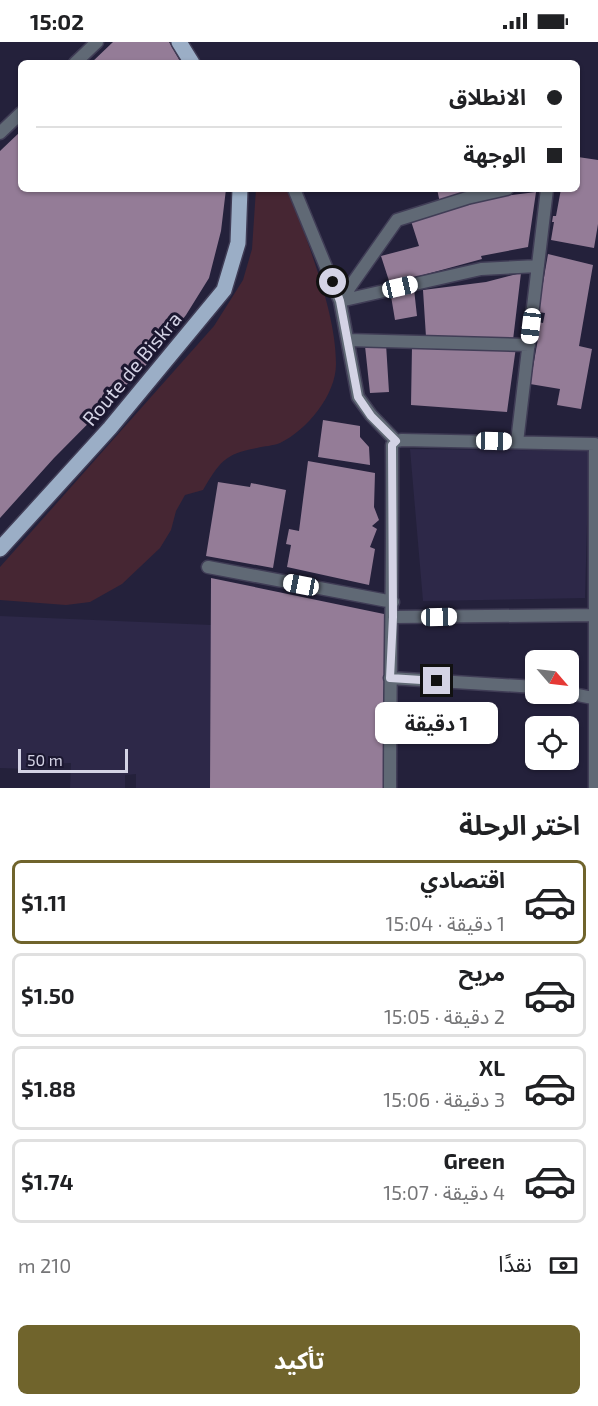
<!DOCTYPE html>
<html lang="ar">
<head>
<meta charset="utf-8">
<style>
  body { margin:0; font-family:"Exo 2","Noto Sans Arabic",sans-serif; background:#f6f6f6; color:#202124; direction:rtl; height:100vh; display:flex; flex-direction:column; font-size:22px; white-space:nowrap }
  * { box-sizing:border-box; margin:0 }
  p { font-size:20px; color:#757577 }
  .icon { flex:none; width:33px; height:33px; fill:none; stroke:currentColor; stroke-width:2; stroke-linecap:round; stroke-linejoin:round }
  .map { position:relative; height:746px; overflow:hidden; direction:ltr }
  .sheet { display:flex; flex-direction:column; background:#fff; flex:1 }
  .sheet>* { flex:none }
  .top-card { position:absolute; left:18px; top:18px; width:562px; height:132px; border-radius:9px; box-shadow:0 2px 4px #0004; direction:rtl; display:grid; align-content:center; height:132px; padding:0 18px; background:#fff }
  .needle { width:39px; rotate:118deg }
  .tools { position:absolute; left:525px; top:608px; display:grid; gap:12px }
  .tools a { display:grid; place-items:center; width:54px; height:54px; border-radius:9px; background:#fff; box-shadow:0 2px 4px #0004; font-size:30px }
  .scale { position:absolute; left:18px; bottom:15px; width:110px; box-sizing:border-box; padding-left:6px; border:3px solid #d4d3e5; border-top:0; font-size:16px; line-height:21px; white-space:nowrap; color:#d4d3e5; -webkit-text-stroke:4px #1b1730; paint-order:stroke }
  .end { position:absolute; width:27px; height:27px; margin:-14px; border:8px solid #d4d3e5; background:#111; box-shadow:0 0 0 3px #111 }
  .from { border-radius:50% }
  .bubble { position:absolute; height:42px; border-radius:9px; background:#fff; box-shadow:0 2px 4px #0004; font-size:20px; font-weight:700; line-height:42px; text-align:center; direction:rtl }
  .car { position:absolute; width:18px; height:36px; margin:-18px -9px; border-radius:8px; box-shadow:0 0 4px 2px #0007; background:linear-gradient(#fff 24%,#345 0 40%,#fff 0 76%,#345 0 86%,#fff 0) }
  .top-card b { display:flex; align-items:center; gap:21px; height:57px; font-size:22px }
  .top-card b+b { border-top:2px solid #e0e0e0 }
  .top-card i { width:15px; height:15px; background:#202124 }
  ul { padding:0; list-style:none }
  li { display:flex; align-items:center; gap:18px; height:84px; margin:0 12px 9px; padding:0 6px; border:3px solid #e0e0e0; border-radius:9px }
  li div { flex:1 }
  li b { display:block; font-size:22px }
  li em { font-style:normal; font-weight:700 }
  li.selected { border-color:#70642c }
  li>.icon { width:54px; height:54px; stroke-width:1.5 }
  h2 { padding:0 18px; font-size:27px; line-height:72px }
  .pay { display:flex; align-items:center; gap:15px; height:66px; padding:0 18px; font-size:22px }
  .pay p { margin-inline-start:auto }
  .cta { display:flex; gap:12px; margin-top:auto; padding:12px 18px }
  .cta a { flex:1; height:69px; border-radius:9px; background:#70642c; color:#fff; font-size:24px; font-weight:700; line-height:69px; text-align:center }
  .status { display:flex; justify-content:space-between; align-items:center; height:42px; padding:0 30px; background:#fff; direction:ltr }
  .status svg { height:16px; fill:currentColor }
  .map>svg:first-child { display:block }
  .built { fill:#2d2848 }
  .green { fill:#462633 }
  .building { fill:#947c97 }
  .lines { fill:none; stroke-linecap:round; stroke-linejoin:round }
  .street-casing { stroke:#403d56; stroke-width:15 }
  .primary-casing { stroke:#403d56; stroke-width:18 }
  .street { stroke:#606975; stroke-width:12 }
  .primary { stroke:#9baec6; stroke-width:15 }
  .route { stroke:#d4d3e5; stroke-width:8 }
  .labels { text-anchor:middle; stroke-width:6; stroke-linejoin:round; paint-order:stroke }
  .street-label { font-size:20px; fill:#d4d3e5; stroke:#1b1730 }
</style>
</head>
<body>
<div class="status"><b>15:02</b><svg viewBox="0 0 49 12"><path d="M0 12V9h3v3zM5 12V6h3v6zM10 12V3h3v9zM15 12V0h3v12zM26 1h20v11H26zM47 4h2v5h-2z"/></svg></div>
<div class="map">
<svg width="598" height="746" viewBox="0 0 598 746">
  <rect width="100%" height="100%" fill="#24213b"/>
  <path class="built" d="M410,407L589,409L585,556L423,559Z
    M0,574L211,583L210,746H136V732L125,733V746H70L71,721L30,722L28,727L0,726Z"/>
  <path class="green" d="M256,147H288L293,157C309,207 336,270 336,322C336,353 307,388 280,401C273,404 264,404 257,406C225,411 219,421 203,448L185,453L176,469L171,488L160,506L122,542L90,560L66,563L0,558V525L214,284L243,238L252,207Z"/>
  <path class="building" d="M113,0H169L181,21H91Z
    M21,89V147H226L221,189L209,236L186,273L152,317L54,416L0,476V109Z
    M578,115L598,118V182L594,206L551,198L554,180H552L553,174H556L561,147H578Z
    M437,147H480L440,161Z
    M536,150L528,205L481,214L482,217L390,242L381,214L419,204L411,179L496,155Z
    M548,212L593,223L579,304L592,307L581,367L557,363L560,347L530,342L538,297L535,296L538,280L543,281L545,271L538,270Z
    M521,231L513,298L426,295L423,248L486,240Z
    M414,247L417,274L395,278L391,254Z
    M386,302L389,350L370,351L365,304Z
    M412,304L516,305L507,370L411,363Z
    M323,378L360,384V395L369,405L370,423L318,415Z
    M308,419L375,431L374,465L379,478L372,484L377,487L370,505L375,507L369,543L287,525L291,503L286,502L289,487L299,489Z
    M218,440L250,445L251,441L286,448L273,526L206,514Z
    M211,536L384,572L385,746H210Z"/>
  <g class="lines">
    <g class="street-casing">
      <path id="street" d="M75,21L97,0
        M0,91L21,71
        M294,147L340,259L358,355L371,373L396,399
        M340,259L397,178L467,156L507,147
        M340,259L481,227L538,224
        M348,298L529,303
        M517,400L547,147
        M208,525L393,560
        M394,575L598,573
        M390,636L536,645
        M568,651L598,657
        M390,746C390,632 393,517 392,403L396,399L402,398L595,402V746"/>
    </g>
    <g class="primary-casing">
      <path id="primary" d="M179,0L192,21
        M0,507L110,386L224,248L238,201L240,147"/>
    </g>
    <use href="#street" class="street"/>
    <use href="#primary" class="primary"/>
  </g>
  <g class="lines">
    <path class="route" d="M333,240L340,259L358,355L371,374L396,399L392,403L393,575L390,636L437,639"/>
  </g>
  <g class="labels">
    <g class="street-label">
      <text transform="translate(132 327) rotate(-50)" y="7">Route de Biskra</text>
    </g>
  </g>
</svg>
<div class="tools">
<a><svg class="needle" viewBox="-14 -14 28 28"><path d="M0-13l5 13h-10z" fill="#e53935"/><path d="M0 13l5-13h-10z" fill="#757577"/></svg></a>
<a><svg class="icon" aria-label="locate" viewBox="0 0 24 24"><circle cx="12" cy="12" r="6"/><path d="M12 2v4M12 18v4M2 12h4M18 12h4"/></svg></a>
</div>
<div class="scale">50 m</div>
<i class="end from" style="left:333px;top:240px"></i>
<i class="end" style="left:437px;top:639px"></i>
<div class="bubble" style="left:375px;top:660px;width:123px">1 دقيقة</div>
<i class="car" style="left:400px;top:245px;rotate:77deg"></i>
<i class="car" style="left:531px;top:284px;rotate:187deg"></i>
<i class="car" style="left:494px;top:399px;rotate:91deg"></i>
<i class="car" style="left:301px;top:543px;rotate:281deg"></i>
<i class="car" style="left:439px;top:575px;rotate:89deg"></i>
<div class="top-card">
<b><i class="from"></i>الانطلاق</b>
<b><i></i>الوجهة</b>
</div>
</div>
<section class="sheet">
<h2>اختر الرحلة</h2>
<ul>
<li class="selected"><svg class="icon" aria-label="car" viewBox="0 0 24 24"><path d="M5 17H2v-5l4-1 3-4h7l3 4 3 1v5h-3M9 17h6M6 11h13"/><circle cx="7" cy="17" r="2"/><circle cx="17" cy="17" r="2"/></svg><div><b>اقتصادي</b><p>1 دقيقة · 15:04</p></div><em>$1.11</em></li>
<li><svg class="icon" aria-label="car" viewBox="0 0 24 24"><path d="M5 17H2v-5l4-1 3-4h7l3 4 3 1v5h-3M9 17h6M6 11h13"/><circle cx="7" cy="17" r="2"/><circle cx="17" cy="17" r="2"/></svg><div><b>مريح</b><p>2 دقيقة · 15:05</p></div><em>$1.50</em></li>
<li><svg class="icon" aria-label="car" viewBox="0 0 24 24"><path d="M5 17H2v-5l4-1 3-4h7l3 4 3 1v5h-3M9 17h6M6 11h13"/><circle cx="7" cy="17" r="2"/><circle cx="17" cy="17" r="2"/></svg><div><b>XL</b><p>3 دقيقة · 15:06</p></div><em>$1.88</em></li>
<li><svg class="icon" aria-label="car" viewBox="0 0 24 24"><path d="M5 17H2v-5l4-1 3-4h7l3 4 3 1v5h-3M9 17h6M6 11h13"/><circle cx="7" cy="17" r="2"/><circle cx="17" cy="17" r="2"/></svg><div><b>Green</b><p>4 دقيقة · 15:07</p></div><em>$1.74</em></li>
</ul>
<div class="pay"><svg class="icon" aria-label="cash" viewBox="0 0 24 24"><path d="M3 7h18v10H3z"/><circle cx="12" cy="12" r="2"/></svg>نقدًا<p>210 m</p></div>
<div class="cta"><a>تأكيد</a></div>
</section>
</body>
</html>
